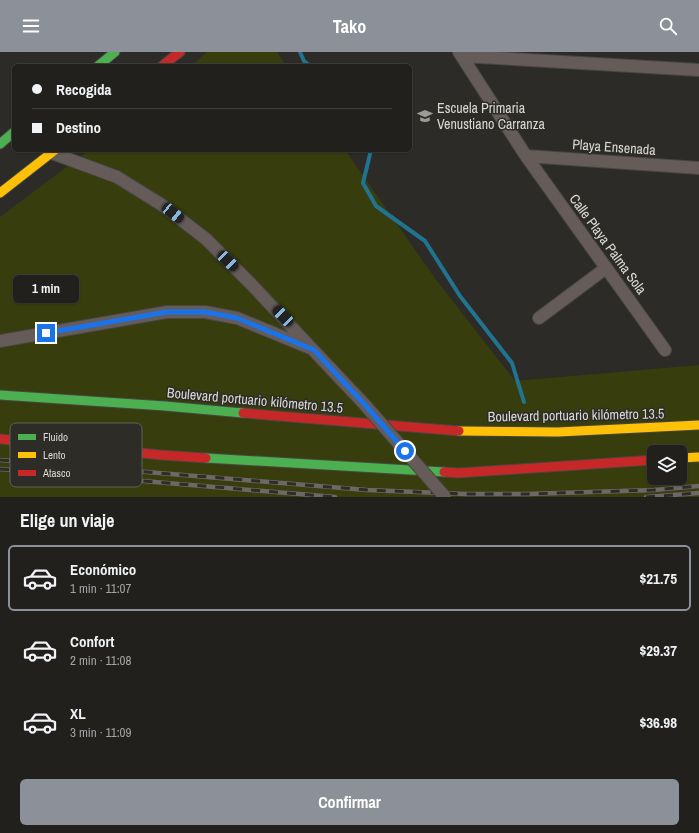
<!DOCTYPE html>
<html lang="es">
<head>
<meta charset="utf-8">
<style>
  body { margin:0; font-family:"Archivo Narrow",sans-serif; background:#2d2d2a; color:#f1f3f6; height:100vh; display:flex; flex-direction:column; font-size:15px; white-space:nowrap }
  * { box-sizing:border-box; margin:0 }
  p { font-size:13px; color:#a2a3a4 }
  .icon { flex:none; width:22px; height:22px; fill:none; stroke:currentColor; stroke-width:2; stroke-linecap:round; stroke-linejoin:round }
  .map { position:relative; height:445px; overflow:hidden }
  .side { display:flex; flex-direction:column; background:#21201d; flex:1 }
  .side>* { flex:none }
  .banner { position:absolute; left:12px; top:12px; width:400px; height:88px; border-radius:6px; box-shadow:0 1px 3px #0004,0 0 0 1px #3e3e3b; display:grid; align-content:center; height:88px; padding:0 20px; background:#21201d }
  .controls { position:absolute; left:647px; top:393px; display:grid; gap:8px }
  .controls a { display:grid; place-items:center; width:40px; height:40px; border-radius:6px; background:#21201d; box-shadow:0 1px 3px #0004,0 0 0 1px #3e3e3b; font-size:20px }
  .end { position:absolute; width:18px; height:18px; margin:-9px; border:5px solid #1a73e8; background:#fff; box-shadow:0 0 0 2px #fff }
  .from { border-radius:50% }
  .bubble { position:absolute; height:28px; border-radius:6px; background:#21201d; box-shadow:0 1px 3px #0004,0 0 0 1px #3e3e3b; font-size:13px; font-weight:800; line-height:28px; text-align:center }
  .car { position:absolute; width:12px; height:24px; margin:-12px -6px; border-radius:5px; box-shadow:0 0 3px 1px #0007; background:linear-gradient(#222 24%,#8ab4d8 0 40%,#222 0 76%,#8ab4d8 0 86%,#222 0) }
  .banner b { display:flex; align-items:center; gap:14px; height:38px; font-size:15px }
  .banner b+b { border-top:1px solid #3e3e3b }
  .banner i { width:10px; height:10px; background:#f1f3f6 }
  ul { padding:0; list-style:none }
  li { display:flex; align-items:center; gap:12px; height:66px; margin:0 8px 6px; padding:0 12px; border:2px solid transparent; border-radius:6px }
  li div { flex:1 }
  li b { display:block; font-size:15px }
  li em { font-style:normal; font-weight:800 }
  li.selected { border-color:#8c9099 }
  li>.icon { width:36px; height:36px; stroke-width:1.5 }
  h2 { padding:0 20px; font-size:18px; line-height:48px }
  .primary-button { display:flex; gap:8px; margin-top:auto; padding:8px 20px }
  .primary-button a { flex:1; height:46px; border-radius:6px; background:#8c9099; color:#fff; font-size:16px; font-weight:800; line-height:46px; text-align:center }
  header { display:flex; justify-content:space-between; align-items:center; height:52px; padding:0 20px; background:#8c9099; color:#fff; font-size:18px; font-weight:800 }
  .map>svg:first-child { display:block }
  .green { fill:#383d0d; fill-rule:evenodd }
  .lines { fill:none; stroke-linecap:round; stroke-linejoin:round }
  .stream { stroke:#207490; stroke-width:4 }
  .street-casing { stroke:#474644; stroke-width:14 }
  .fast-casing { stroke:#474644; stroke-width:11 }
  .slow-casing { stroke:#474644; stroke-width:11 }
  .jam-casing { stroke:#474644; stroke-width:11 }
  .street { stroke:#655c59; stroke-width:12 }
  .fast { stroke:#4caf50; stroke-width:9 }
  .slow { stroke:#ffc107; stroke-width:9 }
  .jam { stroke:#c62828; stroke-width:9 }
  .rail-casing { stroke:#6d6866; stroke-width:4.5 }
  .rail { stroke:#2d2c26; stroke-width:3; stroke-dasharray:9; stroke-linecap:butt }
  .street-bridge-casing { stroke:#474644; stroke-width:14; stroke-linecap:butt }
  .street-bridge { stroke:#655c59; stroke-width:12 }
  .route { stroke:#1a73e8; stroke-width:5 }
  .labels { text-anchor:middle; stroke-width:3; stroke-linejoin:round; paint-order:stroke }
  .poi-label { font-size:14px; fill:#d9d8d5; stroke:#2d2c26; text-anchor:start }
  .street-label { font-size:14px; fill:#d9d8d5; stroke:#2d2c26 }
  .key { fill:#2d2c26; stroke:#61605b; stroke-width:1 }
  .key-label { font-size:11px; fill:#d9d8d5 }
</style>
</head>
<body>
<header><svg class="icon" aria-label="menu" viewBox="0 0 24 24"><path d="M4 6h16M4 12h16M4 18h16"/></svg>Tako<svg class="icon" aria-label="search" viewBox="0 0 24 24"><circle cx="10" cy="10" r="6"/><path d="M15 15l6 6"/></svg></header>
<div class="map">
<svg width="699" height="445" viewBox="0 0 699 445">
  <rect width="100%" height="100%" fill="#2c2b27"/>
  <path class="green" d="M207,0H277L286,14H191Z
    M89,98H345L437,229L515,329L699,313V445H0V165ZM654,400H680V426H654Z"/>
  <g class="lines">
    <path class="stream" d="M300,0L304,9L310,14
      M371,98L363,131L376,154L425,189L460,244L512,311L524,350"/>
    <g class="street-casing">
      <path id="street" d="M459,0L526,104L665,298
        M462,4L699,18
        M52,101L117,125L162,153L206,187L251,232L366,354
        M526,104L699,116
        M539,266L606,216
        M0,289L167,260H205L237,266L310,296"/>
    </g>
    <g class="fast-casing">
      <path id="fast" d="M98,14L115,0
        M0,92L14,80
        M0,343L165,354L243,361
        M206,406L444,420"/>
    </g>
    <g class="slow-casing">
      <path id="slow" d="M0,141L55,98
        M459,379L558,380L699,373
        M680,406L699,405"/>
    </g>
    <g class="jam-casing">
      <path id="jam" d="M162,14L180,0
        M243,361L459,379
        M0,387L161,403L206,406
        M444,420L458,421L654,408"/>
    </g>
    <use href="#street" class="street"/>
    <use href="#fast" class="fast"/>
    <use href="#slow" class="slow"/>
    <use href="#jam" class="jam"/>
    <g class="rail-casing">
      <path id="rail" d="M0,408L367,438L466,442H528L654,438L699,434
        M0,417L335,445
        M646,445L699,441"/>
    </g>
    <use href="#rail" class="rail"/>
    <g class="street-bridge-casing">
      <path id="street-bridge" d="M366,354L445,445"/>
    </g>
    <use href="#street-bridge" class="street-bridge"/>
  </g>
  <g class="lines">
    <path class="route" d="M46,281L167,260H205L237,266L314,298L366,354L405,399"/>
  </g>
  <defs>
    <g id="school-bare" transform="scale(1.2)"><path d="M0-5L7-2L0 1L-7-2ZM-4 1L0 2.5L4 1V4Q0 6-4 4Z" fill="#9c9b98" stroke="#2d2c26" stroke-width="2.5" paint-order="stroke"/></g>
  </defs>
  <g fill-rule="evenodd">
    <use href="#school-bare" x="425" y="64"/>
  </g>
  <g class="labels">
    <g class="poi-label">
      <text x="437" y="61">Escuela Primaria<tspan x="437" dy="16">Venustiano Carranza</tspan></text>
    </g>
    <g class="street-label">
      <text transform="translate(614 95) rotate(4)" y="5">Playa Ensenada</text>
      <text transform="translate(608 192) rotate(54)" y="5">Calle Playa Palma Sola</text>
      <text transform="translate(255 348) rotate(5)" y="5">Boulevard portuario kilómetro 13.5</text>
      <text transform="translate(576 363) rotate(-1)" y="5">Boulevard portuario kilómetro 13.5</text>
    </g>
  </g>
  <rect x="10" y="371" width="132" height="64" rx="6" class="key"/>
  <rect x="18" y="382" width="18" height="6" fill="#4caf50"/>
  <rect x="18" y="400" width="18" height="6" fill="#ffc107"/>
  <rect x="18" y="418" width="18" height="6" fill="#c62828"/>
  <g class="key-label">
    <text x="43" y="389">Fluido</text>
    <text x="43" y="407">Lento</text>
    <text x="43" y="425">Atasco</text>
  </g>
</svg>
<div class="controls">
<a><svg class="icon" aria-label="layers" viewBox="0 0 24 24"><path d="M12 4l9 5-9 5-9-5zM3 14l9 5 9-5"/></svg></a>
</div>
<i class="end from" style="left:405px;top:399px"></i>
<i class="end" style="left:46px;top:281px"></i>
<div class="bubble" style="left:13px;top:223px;width:66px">1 min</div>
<i class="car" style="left:173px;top:161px;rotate:129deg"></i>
<i class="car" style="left:228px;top:209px;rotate:134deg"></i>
<i class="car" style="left:283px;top:264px;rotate:316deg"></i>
<div class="banner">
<b><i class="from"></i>Recogida</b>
<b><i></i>Destino</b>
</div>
</div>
<section class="side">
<h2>Elige un viaje</h2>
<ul>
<li class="selected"><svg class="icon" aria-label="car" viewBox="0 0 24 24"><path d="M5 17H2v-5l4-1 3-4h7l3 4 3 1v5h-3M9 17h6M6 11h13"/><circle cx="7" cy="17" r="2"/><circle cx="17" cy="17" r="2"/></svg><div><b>Económico</b><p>1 min · 11:07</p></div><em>$21.75</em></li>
<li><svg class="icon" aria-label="car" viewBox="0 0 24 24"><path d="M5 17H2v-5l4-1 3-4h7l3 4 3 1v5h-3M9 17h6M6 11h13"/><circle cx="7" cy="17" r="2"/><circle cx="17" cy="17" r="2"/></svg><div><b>Confort</b><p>2 min · 11:08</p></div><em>$29.37</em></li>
<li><svg class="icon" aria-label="car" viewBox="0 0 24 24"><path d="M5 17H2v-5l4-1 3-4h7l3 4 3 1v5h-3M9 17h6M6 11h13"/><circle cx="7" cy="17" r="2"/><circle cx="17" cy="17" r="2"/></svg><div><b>XL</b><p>3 min · 11:09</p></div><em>$36.98</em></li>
</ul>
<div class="primary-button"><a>Confirmar</a></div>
</section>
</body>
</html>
